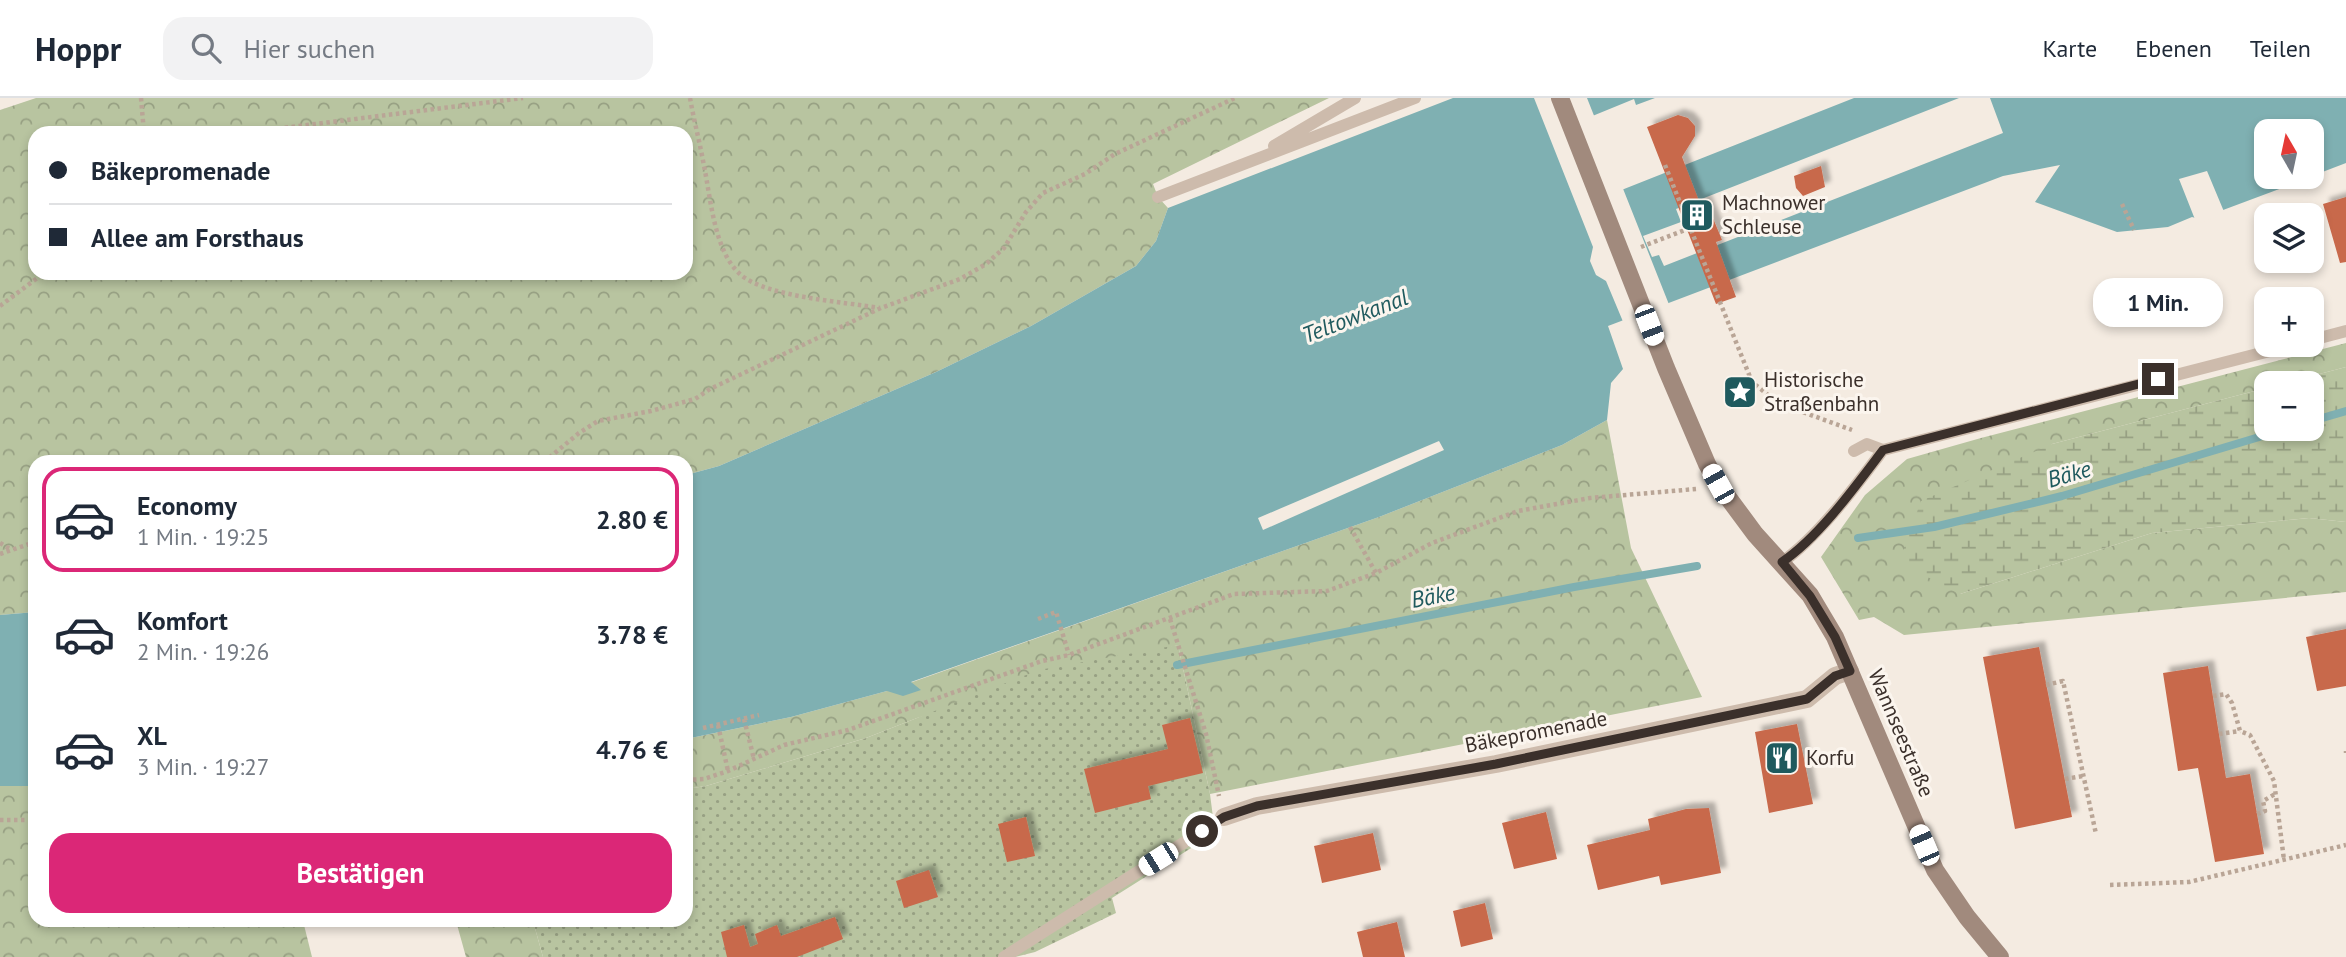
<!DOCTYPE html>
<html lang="de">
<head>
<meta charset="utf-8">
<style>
  body { margin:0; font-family:"PT Sans",sans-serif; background:#f2f2f3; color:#1f2937; height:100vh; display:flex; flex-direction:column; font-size:26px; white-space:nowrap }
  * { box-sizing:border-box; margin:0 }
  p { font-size:23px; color:#747a83 }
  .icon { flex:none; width:38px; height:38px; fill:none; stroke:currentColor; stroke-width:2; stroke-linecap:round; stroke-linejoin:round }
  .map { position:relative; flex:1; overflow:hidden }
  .sheet { position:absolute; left:28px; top:357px; width:665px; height:472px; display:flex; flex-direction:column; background:#fff; border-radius:21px; box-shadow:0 4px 10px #0003 }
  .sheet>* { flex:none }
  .banner { position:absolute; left:28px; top:28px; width:665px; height:154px; border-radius:21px; box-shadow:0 4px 10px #0003; display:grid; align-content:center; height:154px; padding:0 21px; background:#fff }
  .needle { width:46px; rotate:351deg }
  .controls { position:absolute; left:2254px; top:21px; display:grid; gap:14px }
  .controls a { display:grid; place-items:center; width:70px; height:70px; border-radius:14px; background:#fff; box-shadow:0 4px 10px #0003; font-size:35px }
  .end { position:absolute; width:32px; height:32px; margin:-16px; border:9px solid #3b302b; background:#fff; box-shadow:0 0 0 4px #fff }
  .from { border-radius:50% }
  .bubble { position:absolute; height:49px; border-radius:21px; background:#fff; box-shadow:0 4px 10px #0003; font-size:23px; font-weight:600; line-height:49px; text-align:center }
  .car { position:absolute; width:21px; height:42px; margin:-21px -10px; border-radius:9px; box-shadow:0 0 5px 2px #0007; background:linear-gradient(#fff 24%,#345 0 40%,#fff 0 76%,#345 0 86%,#fff 0) }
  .banner b { display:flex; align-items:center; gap:24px; height:66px; font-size:26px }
  .banner b+b { border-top:2px solid #e0e1e3 }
  .banner i { width:18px; height:18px; background:#1f2937 }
  ul { padding:12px 0 0; list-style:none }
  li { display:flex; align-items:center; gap:21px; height:105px; margin:0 14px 10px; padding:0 7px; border:4px solid transparent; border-radius:21px }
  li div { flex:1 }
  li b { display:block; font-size:26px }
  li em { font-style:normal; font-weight:600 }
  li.selected { border-color:#db2777 }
  li>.icon { width:63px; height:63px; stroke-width:1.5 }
  .cta { display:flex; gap:14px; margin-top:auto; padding:14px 21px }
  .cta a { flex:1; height:80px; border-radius:21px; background:#db2777; color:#fff; font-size:28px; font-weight:600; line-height:80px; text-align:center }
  header { display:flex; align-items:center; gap:42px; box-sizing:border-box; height:98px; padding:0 35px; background:#fff; border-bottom:2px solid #e0e1e3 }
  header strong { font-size:33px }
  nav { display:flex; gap:38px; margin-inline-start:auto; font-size:24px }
  .search { width:490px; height:63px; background:#f2f2f3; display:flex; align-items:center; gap:18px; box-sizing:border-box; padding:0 24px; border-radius:21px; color:#747a83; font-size:26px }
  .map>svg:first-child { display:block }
  .forest { fill:url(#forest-crowns); fill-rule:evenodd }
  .wetland { fill:url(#wetland-marsh) }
  .park { fill:url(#park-dots) }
  .water { fill:#7fb0b2 }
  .pier { fill:#f4ebe1 }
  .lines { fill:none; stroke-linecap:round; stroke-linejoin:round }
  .stream { stroke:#7fb0b2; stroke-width:8 }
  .building { fill:#c8694b; filter:url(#shadow) }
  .path { stroke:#b9a596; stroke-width:4.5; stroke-dasharray:3.5 3.5; stroke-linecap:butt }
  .lane { stroke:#cdbbac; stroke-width:12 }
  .street { stroke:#cdbbac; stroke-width:18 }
  .secondary { stroke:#a18a7d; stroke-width:18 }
  .route { stroke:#3b302b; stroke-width:9 }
  .labels { text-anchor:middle; stroke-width:6; stroke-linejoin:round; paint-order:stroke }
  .poi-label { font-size:21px; fill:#3b302b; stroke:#fbf5ee; text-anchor:start }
  .street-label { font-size:21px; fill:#3b302b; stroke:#fbf5ee }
  .water-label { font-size:23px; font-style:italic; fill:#1f5a5e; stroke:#fbf5ee }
</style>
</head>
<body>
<header>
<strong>Hoppr</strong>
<div class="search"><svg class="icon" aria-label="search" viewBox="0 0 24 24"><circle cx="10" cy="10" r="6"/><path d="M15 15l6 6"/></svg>Hier suchen</div>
<nav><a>Karte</a><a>Ebenen</a><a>Teilen</a></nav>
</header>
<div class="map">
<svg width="2346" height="859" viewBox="0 0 2346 859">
  <defs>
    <pattern id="forest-crowns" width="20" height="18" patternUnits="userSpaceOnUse" patternTransform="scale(1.75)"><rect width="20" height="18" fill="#b8c4a0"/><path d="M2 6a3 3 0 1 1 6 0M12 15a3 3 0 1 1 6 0" fill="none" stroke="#97a083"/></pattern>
    <pattern id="wetland-marsh" width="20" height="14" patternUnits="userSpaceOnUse" patternTransform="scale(1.75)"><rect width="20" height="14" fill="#b8c4a0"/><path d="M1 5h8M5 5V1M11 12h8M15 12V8" fill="none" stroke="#97a083"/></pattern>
    <pattern id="park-dots" width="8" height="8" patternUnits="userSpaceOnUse" patternTransform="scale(1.75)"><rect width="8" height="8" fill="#b8c4a0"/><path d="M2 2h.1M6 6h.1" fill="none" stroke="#97a083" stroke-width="1.8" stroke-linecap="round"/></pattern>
    <filter id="shadow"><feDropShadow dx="6" dy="-6" stdDeviation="2" flood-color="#0004"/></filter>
  </defs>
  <rect width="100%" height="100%" fill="#f4ebe1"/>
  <path class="forest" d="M36,0H1329L1153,86L1158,99L1168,110L1156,143L1136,168L1031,228L936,274L719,368L686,377V364H35V514L0,517V12ZM35,35H686V175H35Z
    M2346,245V269L2285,285H2266V290L2052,346L1960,496L2152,435L2309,420L2346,424V494L1904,537L1874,519L1859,522L1821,459L1865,397L1907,361L1981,340Z
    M1607,322L1631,450L1702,599L1210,696L1178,547L917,620L866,640L706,688L686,691V641L791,619L887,593L1379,419L1562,347Z
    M0,688H35V822L303,823L312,859H0Z
    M456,823H533L543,859H466Z"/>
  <path class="wetland" d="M2346,269V424L2309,420L2152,435L1960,496L1899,464L1921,403L2052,346L2266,290V331H2312V285H2285Z"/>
  <path class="park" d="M1178,547L1210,696L1215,735L1112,800L1116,815L1035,854L1015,859H543L533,823L686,822V691L706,688L866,640L1039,572Z"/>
  <path class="water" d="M1453,0H1655L1636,7L1634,1L1590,19L1619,93L1854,0H1959L1676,111L1681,124L1643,138L1652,159L1659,157L1664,168L2003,35L1990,0H2346V65L2312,78V33H2266V79H2311L2199,121L2192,119L2168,129L2117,134L2035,104L2060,67L2003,78L1608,228L1623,271L1611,285L1607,322L1562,347L1379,419L911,584L921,592L903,598L887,593L791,619L686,641V377L719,368L936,274L1031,228L1136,168L1156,143L1168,110Z
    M35,514V688H0V517Z"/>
  <path class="pier" d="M1534,0H1587L1670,209L1624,226L1606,183L1596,177L1590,163L1593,149Z
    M2207,73L2225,116L2199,125L2196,124L2179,81Z
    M1439,343L1444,352L1263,432L1258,420Z"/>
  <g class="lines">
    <path class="stream" d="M2312,323L2346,313
      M1858,440L1934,429L2062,398L2286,331
      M1177,567L1574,489L1697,468"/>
  </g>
  <path class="building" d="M1678,17L1688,20L1695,28V38L1682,59L1699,103L1705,101L1722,142L1716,144L1736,199L1716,206L1647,29Z
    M1821,68L1825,89L1803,98L1796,90L1794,78Z
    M2346,99V164L2340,165L2323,106Z
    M2346,531V588L2317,593L2306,539Z
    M2039,549L2072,719L2015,731L1983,559Z
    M2208,568L2226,680L2250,676L2264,756L2215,764L2198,670L2178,673L2163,575Z
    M1190,620L1203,675L1148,688L1151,701L1095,715L1084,671L1168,651L1162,627Z
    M1797,626L1813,706L1769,715L1755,634Z
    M1709,710L1721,775L1661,787L1659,778L1598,792L1587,747L1650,732L1648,721L1686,711Z
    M1546,714L1557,761L1514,771L1502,725Z
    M1026,719L1035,758L1007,764L998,726Z
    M1373,735L1381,772L1322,785L1314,748Z
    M929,772L938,799L904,810L896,783Z
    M1485,805L1493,841L1461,849L1453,813Z
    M835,819L843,841L797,859H727L721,834L744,827L750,849L758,846L755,836L777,827L781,838Z
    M1397,824L1405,859H1363L1357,834Z"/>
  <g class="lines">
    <path class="path" d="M141,0L144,35
      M690,0C694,23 700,45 704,68C711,101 714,154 741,177C767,199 845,204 880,210
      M243,35L523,0
      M1665,67L1752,284L1778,305L1852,332
      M2122,106L2134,132
      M1641,149L1690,130
      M0,208L44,175
      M544,364L579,335L598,323L651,313L695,301L710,291L881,210L960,181L986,166L1004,150L1026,114L1043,95L1085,76L1115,56L1235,0
      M1350,429L1376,475
      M0,445L10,451
      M0,456L35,444
      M1038,521L1056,514L1069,557
      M1170,521L1206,636L1219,698
      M2046,587L2063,583L2096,736
      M2213,598L2226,596L2232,605L2240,633L2250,637L2274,683L2284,762
      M744,621L754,661
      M718,627L728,673
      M703,630L759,617
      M2219,636L2240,633
      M2346,653V655
      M2065,681L2083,678
      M686,682L704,681L728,673L784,647L848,632L1042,563L1069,557L1234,496L1327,493L1376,475L1432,445L1518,413L1590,400L1696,391
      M2257,716L2265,713L2263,703L2275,696
      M0,722H35
      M2110,787L2189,784L2346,747"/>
    <path class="lane" d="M1274,48L1355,0
      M1158,99L1415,0
      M2312,242L2346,233
      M1854,353L1867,346L1883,352
      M1781,465C1819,438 1855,389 1883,352L2293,247
      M1004,859L1224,719"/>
    <path class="street" d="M1224,719L1257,708L1496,666L1807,601L1835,578L1850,573"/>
    <path class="secondary" d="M1560,0L1666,270L1707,366L1718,386L1755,436L1810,497L1835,539L1935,772L1967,819L2000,859"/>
  </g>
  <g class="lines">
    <path class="route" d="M1202,733L1224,719L1257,708L1496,666L1807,601L1835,578L1850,573L1835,539L1810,498L1782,464C1819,439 1855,389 1883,352L2158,281"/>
  </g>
  <defs>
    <g id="building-square" transform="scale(1.75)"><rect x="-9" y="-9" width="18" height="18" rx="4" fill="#1f5a5e" stroke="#fbf5ee"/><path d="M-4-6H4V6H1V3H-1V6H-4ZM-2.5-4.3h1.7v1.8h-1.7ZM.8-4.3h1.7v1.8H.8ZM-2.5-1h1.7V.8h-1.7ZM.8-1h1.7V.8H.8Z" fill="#fff"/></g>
    <g id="sight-square" transform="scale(1.75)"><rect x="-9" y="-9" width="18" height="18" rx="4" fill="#1f5a5e" stroke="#fbf5ee"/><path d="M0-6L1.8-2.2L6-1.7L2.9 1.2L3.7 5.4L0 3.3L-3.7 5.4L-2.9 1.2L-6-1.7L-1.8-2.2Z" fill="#fff"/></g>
    <g id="restaurant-square" transform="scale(1.75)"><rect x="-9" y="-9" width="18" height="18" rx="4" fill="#1f5a5e" stroke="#fbf5ee"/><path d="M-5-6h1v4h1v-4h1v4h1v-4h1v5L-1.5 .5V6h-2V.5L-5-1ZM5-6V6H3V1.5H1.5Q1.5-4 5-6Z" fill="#fff"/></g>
  </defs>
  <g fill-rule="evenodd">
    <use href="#building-square" x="1697" y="117"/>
    <use href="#sight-square" x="1740" y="294"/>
    <use href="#restaurant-square" x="1782" y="660"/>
  </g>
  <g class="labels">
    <g class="poi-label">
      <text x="1722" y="112">Machnower<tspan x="1722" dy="24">Schleuse</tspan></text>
      <text x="1764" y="289">Historische<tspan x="1764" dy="24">Straßenbahn</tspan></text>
      <text x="1806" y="667">Korfu</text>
    </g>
    <g class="street-label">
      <text transform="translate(1536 634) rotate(-11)" y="7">Bäkepromenade</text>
      <text transform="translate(1901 635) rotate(67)" y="7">Wannseestraße</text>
    </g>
    <g class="water-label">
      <text transform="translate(1355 218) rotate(-21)" y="8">Teltowkanal</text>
      <text transform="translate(2069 376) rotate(-16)" y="8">Bäke</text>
      <text transform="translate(1433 498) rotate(-11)" y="8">Bäke</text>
    </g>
  </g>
</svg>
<div class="controls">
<a><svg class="needle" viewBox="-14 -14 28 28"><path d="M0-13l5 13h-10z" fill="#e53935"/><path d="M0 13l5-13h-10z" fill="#747a83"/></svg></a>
<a><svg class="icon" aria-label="layers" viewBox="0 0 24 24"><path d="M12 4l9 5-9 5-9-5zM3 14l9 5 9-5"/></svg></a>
<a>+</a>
<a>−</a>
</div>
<i class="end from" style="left:1202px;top:733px"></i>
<i class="end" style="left:2158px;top:281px"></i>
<div class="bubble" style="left:2093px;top:180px;width:130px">1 Min.</div>
<i class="car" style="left:1649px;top:227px;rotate:159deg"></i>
<i class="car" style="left:1718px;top:386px;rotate:331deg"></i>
<i class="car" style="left:1924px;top:747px;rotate:337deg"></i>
<i class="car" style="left:1158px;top:761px;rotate:238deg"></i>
<div class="banner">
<b><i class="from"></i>Bäkepromenade</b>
<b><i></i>Allee am Forsthaus</b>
</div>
<section class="sheet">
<ul>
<li class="selected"><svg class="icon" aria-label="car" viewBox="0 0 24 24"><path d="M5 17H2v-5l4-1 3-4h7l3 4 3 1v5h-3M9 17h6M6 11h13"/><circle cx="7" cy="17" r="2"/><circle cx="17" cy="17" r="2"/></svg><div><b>Economy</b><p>1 Min. · 19:25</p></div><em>2.80 €</em></li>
<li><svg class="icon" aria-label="car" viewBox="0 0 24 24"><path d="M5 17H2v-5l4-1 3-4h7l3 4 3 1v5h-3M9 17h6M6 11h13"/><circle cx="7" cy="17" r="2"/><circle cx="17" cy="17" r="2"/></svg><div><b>Komfort</b><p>2 Min. · 19:26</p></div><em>3.78 €</em></li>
<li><svg class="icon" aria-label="car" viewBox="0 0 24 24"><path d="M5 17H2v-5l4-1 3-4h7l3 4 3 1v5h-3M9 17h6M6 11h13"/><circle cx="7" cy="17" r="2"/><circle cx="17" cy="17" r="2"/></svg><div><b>XL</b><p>3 Min. · 19:27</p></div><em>4.76 €</em></li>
</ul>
<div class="cta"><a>Bestätigen</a></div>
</section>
</div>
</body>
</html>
